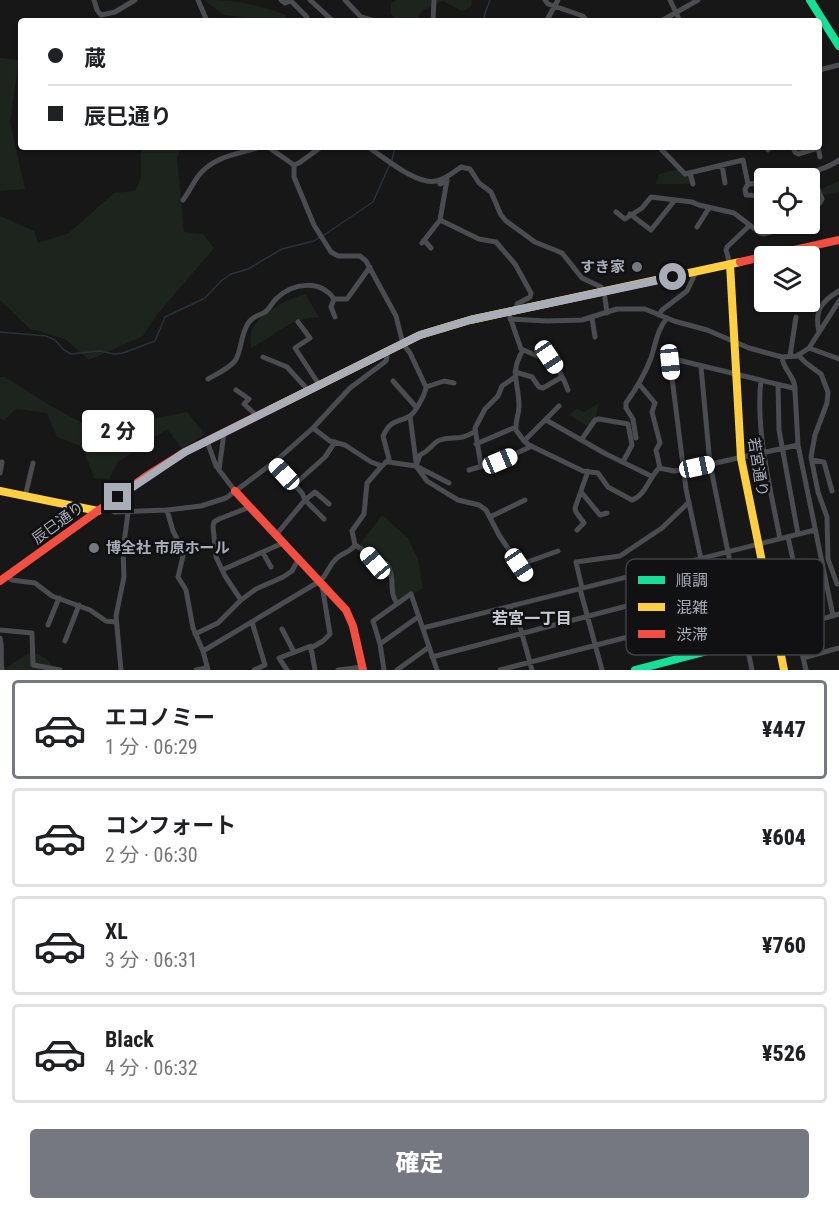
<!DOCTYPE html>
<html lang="ja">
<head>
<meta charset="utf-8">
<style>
  body { margin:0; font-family:"Roboto Condensed","Noto Sans JP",sans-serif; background:#f2f2f2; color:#202124; height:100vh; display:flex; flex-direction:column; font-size:22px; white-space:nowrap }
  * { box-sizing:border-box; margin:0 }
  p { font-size:20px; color:#757577 }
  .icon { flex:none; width:33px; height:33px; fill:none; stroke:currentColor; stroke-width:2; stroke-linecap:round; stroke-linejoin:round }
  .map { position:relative; height:670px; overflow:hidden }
  .panel { display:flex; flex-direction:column; background:#fff; flex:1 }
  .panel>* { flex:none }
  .hud { position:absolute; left:18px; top:18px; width:804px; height:132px; border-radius:6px; box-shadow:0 2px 4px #0004; display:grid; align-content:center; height:132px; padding:0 30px; background:#fff }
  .controls { position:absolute; left:754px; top:168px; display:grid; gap:12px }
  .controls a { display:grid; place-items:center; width:66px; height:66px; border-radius:6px; background:#fff; box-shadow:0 2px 4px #0004; font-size:30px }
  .end { position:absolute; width:27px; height:27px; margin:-14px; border:8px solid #a8adb8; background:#111; box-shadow:0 0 0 3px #111 }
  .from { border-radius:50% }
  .bubble { position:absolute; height:42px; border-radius:6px; background:#fff; box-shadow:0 2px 4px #0004; font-size:20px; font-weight:800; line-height:42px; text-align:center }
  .car { position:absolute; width:18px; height:36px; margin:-18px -9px; border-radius:8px; box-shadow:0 0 4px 2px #0007; background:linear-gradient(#fff 24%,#345 0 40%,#fff 0 76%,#345 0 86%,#fff 0) }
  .hud b { display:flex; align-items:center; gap:21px; height:57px; font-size:22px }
  .hud b+b { border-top:2px solid #e0e0e0 }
  .hud i { width:15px; height:15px; background:#202124 }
  ul { padding:10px 0 0; list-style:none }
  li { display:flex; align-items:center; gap:18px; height:99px; margin:0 12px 9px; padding:0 18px; border:3px solid #e0e0e0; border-radius:6px }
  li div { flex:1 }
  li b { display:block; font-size:22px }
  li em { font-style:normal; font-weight:800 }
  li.selected { border-color:#757880 }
  li>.icon { width:54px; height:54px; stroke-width:1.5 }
  .action { display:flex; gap:12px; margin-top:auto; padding:12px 30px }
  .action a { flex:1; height:69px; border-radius:6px; background:#757880; color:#fff; font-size:24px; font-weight:800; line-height:69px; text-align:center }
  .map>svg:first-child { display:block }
  .green { fill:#1d241e }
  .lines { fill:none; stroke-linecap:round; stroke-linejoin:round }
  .stream { stroke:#2a3239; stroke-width:1.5 }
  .street { stroke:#4b4c50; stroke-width:5 }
  .fast { stroke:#16e098; stroke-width:8 }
  .slow { stroke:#ffcf43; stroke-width:8 }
  .jam { stroke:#f24e42; stroke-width:8 }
  .route { stroke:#a8adb8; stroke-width:8 }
  .poi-dot { fill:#757880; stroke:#111113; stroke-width:2 }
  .labels { text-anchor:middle; stroke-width:5; stroke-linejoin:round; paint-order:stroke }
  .poi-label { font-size:15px; font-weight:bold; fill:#a8adb8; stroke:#111113; text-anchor:end }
  .street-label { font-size:15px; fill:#a8adb8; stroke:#111113 }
  .neighbourhood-label { font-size:16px; font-weight:bold; fill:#c9ccd4; stroke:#111113 }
  .key { fill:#111113; stroke:#3e4045; stroke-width:1.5 }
  .key-label { font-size:16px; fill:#a8adb8 }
</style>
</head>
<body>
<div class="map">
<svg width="839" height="670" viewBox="0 0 839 670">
  <rect width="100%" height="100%" fill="#171717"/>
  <path class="green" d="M204,0C238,0 255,4 286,15L285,21H261V19L224,15Z
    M397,0H472L471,7L462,11L443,1L422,11L416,21H397L391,14V3Z
    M0,58L19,60L10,122L25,189L0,191Z
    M141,147H182L177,157L184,232L203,234L214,248L156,316L143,336L89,360L65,339L30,329L0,300V216L34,231L38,243L69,233L114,193L135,191L141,178Z
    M679,169L690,173L693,184H656L659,174Z
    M839,181V192L821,195L819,190Z
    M305,294L319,317C286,319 277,335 251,348C251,344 250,338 251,333C255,315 288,299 305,294Z
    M0,377H5L51,406L86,425L143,421L187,412L205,434L182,449L167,429L118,462L109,479L94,478L83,447L57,437L47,413L16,409L4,420L0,418Z
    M599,403L595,420L589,427L569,415L576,409L584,412Z
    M382,515L408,538L418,559L423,588L397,603L391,570L387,564L375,563L359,546Z
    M32,651L47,659L54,670H3Z"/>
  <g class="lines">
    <path class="stream" d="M486,21L484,16L490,0
      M392,160L395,147
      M324,235L373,202L390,164
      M0,332L46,336L55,340L64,350L71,354L99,351L115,354L123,353L155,341L165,317L205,298L221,281L231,274L248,269L282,249L314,241L320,237"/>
    <path class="street" d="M94,0L97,10L101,15L115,12L135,0
      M198,0L207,21
      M281,0L285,3L291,1L306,16L309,21
      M310,0L333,21
      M345,0L361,17L375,21
      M545,0L548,4L583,16L587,21
      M670,0L680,21
      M433,21L434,0
      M552,21L548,18L558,0
      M661,21L698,0
      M819,70L839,65
      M268,147L294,165V177L314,225L331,252L338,256H360L366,261L396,316L403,344L410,353L426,387C426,393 415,413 410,416C396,424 392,418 383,436L389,459L382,466L371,462L345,445L330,441L313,428
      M368,147C385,158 416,185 436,181C445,180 454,172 461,167L470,169L479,183L491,192L501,215L506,221L535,242L562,253L582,278L601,287L604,291L607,313
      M659,147L685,174L743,160L748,184L765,183
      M767,147L768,150
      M793,147L795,152L798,154L818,148
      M818,147L820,157
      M294,165L299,163L321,147
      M722,165L725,183
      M690,173L693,184
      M801,178C813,170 828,169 839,160
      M440,184L447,180L440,220
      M748,184L745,189L746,195L765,196
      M183,200C189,192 193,183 199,175C214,156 239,154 260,147
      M810,209L820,203L822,199L811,172
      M616,212L625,219L642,208L651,197L692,202L699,205L734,213L760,233L764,234L780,229L783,224
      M630,214L651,230L675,200
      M697,227L709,208
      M424,240L431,248
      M422,243L440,220L479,239L496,242L515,264L531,293L530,297L517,304L516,310
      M730,264L726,250L727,247L749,226
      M334,299H347L370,267
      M659,315L662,310L687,291L696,272
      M510,317L521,349L538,356L545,354C556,363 563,377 568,390
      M592,318L595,337
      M510,319L547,321L582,320L617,309H645L674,321L707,330L749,348L782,357L797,356L809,348L839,301
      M298,322L310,338L295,348L320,386
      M819,332C814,310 822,301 839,291
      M809,348L839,359
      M523,350C509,373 519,383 519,406C519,414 515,422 516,430L524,441L529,445L583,471L598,473L608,487L632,500C645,496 649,478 659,468L674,471L683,470L798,445
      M798,355L806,363L821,374L828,392L827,403L815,435L811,457L818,492L827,517L828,559L837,584
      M790,356L796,317
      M263,357L287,367L309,391
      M782,357C783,370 796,377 795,390
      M701,367L710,464L752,670
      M515,372L532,377L539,387L543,388L562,377
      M208,379C217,374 228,369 235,361C242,351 240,334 249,322C253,316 259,316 265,312C270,309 272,302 277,298C293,283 320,279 334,299L331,307L335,317
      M761,380C755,429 771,491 780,539
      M393,381L416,407
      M639,384L655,403L652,412L660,443L656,450L660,468
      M778,385L779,430L798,534
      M426,387L444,381L454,383
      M236,390L249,399L244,404L257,416
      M410,416L416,462
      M546,420L606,454L651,476
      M474,432C458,442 454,435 440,440C432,443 431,450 420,455L416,466L427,481L435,486L458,500L479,505L486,510L499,535L528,578
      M636,438L633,419L626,408V403C636,389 645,374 651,358C656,343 657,330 667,318
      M582,439L595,420L599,419L628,424L632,445L623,462
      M207,441L216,466L235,491
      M524,441L559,406
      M476,444L516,427
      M812,460L824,462L832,491
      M388,462L416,466L449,483
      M274,463L302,493L305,500L276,535
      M481,466L475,428L485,409L498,396L502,386L515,377
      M219,470L224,433
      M469,470L500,461L532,446
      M0,473L2,462
      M294,485L325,457L335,442
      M582,493L600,515L607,513
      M25,497L33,463
      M105,506L114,512L167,510L201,506L226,498L278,459L313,428L350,388L386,361L387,357L385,353
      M167,510L173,531L183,550V556L178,577L186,590L193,628L203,651L208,670
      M490,517L525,500
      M324,519L305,500L315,492L329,504
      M577,530L584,523L576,512L575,508L588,471
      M788,537L807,624
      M355,545L365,551L375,563L387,564C396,576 388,593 397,603
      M263,553L271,567
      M519,565L558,551
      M222,570L283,543
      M7,576L12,580L35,583L52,596L90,610L106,621L116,622
      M582,588L576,562L620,556L662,528L689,502
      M580,589L602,670
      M241,600L225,576L216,557L213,526L214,522L219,519L250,507
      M514,605L532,670
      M252,622L265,665L254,670
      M48,625L59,598
      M796,627L806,670
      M423,628L815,530
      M282,629L294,652
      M0,630L32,633L33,665L60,670
      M776,633L839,614
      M195,634L218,623L241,600L256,589L283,577L292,571L299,558
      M0,638C3,649 0,659 2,670
      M65,641L79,605
      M380,644L418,617
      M720,648L686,489L670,362L672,360H678L793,388L795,391L798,445L833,616
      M203,651L320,581C327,575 329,566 335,560C341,553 350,553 355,545L352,531L364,514L367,483L381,467
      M432,657L707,585
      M803,658L839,648
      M121,670L116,616L124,577L123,550L128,513
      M196,670L206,668
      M287,670L279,658L311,646
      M315,670L311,648L323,641L330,634L322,585
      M338,670L363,667
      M384,670L380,644L373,621L411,594L437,670
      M397,670L429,647
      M500,670L713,615"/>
    <path class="fast" d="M810,0L839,46
      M635,670L776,633"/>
    <path class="slow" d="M730,264L741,458L784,670
      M269,410L420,335L470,320L740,262
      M0,491L98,511"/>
    <path class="jam" d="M740,262L839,240
      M235,491L346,610L353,626L363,670
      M0,581L145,477L185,452L269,410"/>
  </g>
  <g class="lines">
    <path class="route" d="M118,497L185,452L420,335L470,320L673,277"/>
  </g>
  <g class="poi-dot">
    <circle cx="637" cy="267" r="6"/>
    <circle cx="94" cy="548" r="6"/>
  </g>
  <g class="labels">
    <g class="poi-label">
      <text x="625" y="272">すき家</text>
      <text x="106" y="553" text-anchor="start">博全社 市原ホール</text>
    </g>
    <g class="street-label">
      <text transform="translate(758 467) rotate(81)" y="5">若宮通り</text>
      <text transform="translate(58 523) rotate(-36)" y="5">辰巳通り</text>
    </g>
    <g class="neighbourhood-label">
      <text x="532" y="624">若宮一丁目</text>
    </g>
  </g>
  <rect x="626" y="559" width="198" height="96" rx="9" class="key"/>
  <rect x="638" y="576" width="27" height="8" fill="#16e098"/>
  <rect x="638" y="603" width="27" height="8" fill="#ffcf43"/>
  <rect x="638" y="630" width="27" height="8" fill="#f24e42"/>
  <g class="key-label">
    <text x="676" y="586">順調</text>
    <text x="676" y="613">混雑</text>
    <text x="676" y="640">渋滞</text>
  </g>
</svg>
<div class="controls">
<a><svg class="icon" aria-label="locate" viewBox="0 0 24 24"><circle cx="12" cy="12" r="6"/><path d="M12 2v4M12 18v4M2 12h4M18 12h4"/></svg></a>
<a><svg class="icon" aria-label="layers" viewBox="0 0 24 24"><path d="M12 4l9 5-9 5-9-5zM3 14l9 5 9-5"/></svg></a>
</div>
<i class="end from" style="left:673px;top:277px"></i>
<i class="end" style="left:118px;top:497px"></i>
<div class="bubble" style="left:82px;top:410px;width:72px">2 分</div>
<i class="car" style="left:549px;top:357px;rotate:146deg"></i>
<i class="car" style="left:670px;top:362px;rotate:174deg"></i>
<i class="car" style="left:500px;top:461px;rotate:67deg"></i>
<i class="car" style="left:697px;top:467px;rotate:78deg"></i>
<i class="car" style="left:284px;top:474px;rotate:317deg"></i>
<i class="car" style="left:375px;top:563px;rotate:320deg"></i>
<i class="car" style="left:519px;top:565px;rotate:146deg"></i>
<div class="hud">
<b><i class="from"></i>蔵</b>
<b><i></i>辰巳通り</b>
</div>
</div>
<section class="panel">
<ul>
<li class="selected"><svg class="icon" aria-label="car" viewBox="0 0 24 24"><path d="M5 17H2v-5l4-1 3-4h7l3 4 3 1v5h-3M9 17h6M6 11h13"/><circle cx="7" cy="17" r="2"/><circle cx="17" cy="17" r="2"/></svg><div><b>エコノミー</b><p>1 分 · 06:29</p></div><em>¥447</em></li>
<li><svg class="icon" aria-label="car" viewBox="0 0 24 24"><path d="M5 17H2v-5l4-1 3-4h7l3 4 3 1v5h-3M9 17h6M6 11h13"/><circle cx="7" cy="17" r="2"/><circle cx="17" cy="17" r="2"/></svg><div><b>コンフォート</b><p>2 分 · 06:30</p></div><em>¥604</em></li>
<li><svg class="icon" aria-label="car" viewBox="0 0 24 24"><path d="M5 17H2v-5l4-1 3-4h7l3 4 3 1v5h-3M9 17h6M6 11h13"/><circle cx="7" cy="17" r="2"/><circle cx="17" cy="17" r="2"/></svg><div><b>XL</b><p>3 分 · 06:31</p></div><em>¥760</em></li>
<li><svg class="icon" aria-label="car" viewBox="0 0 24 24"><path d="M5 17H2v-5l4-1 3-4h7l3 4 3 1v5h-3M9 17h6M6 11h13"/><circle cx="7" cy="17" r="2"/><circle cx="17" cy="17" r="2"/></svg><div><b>Black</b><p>4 分 · 06:32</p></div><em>¥526</em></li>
</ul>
<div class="action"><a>確定</a></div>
</section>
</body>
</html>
